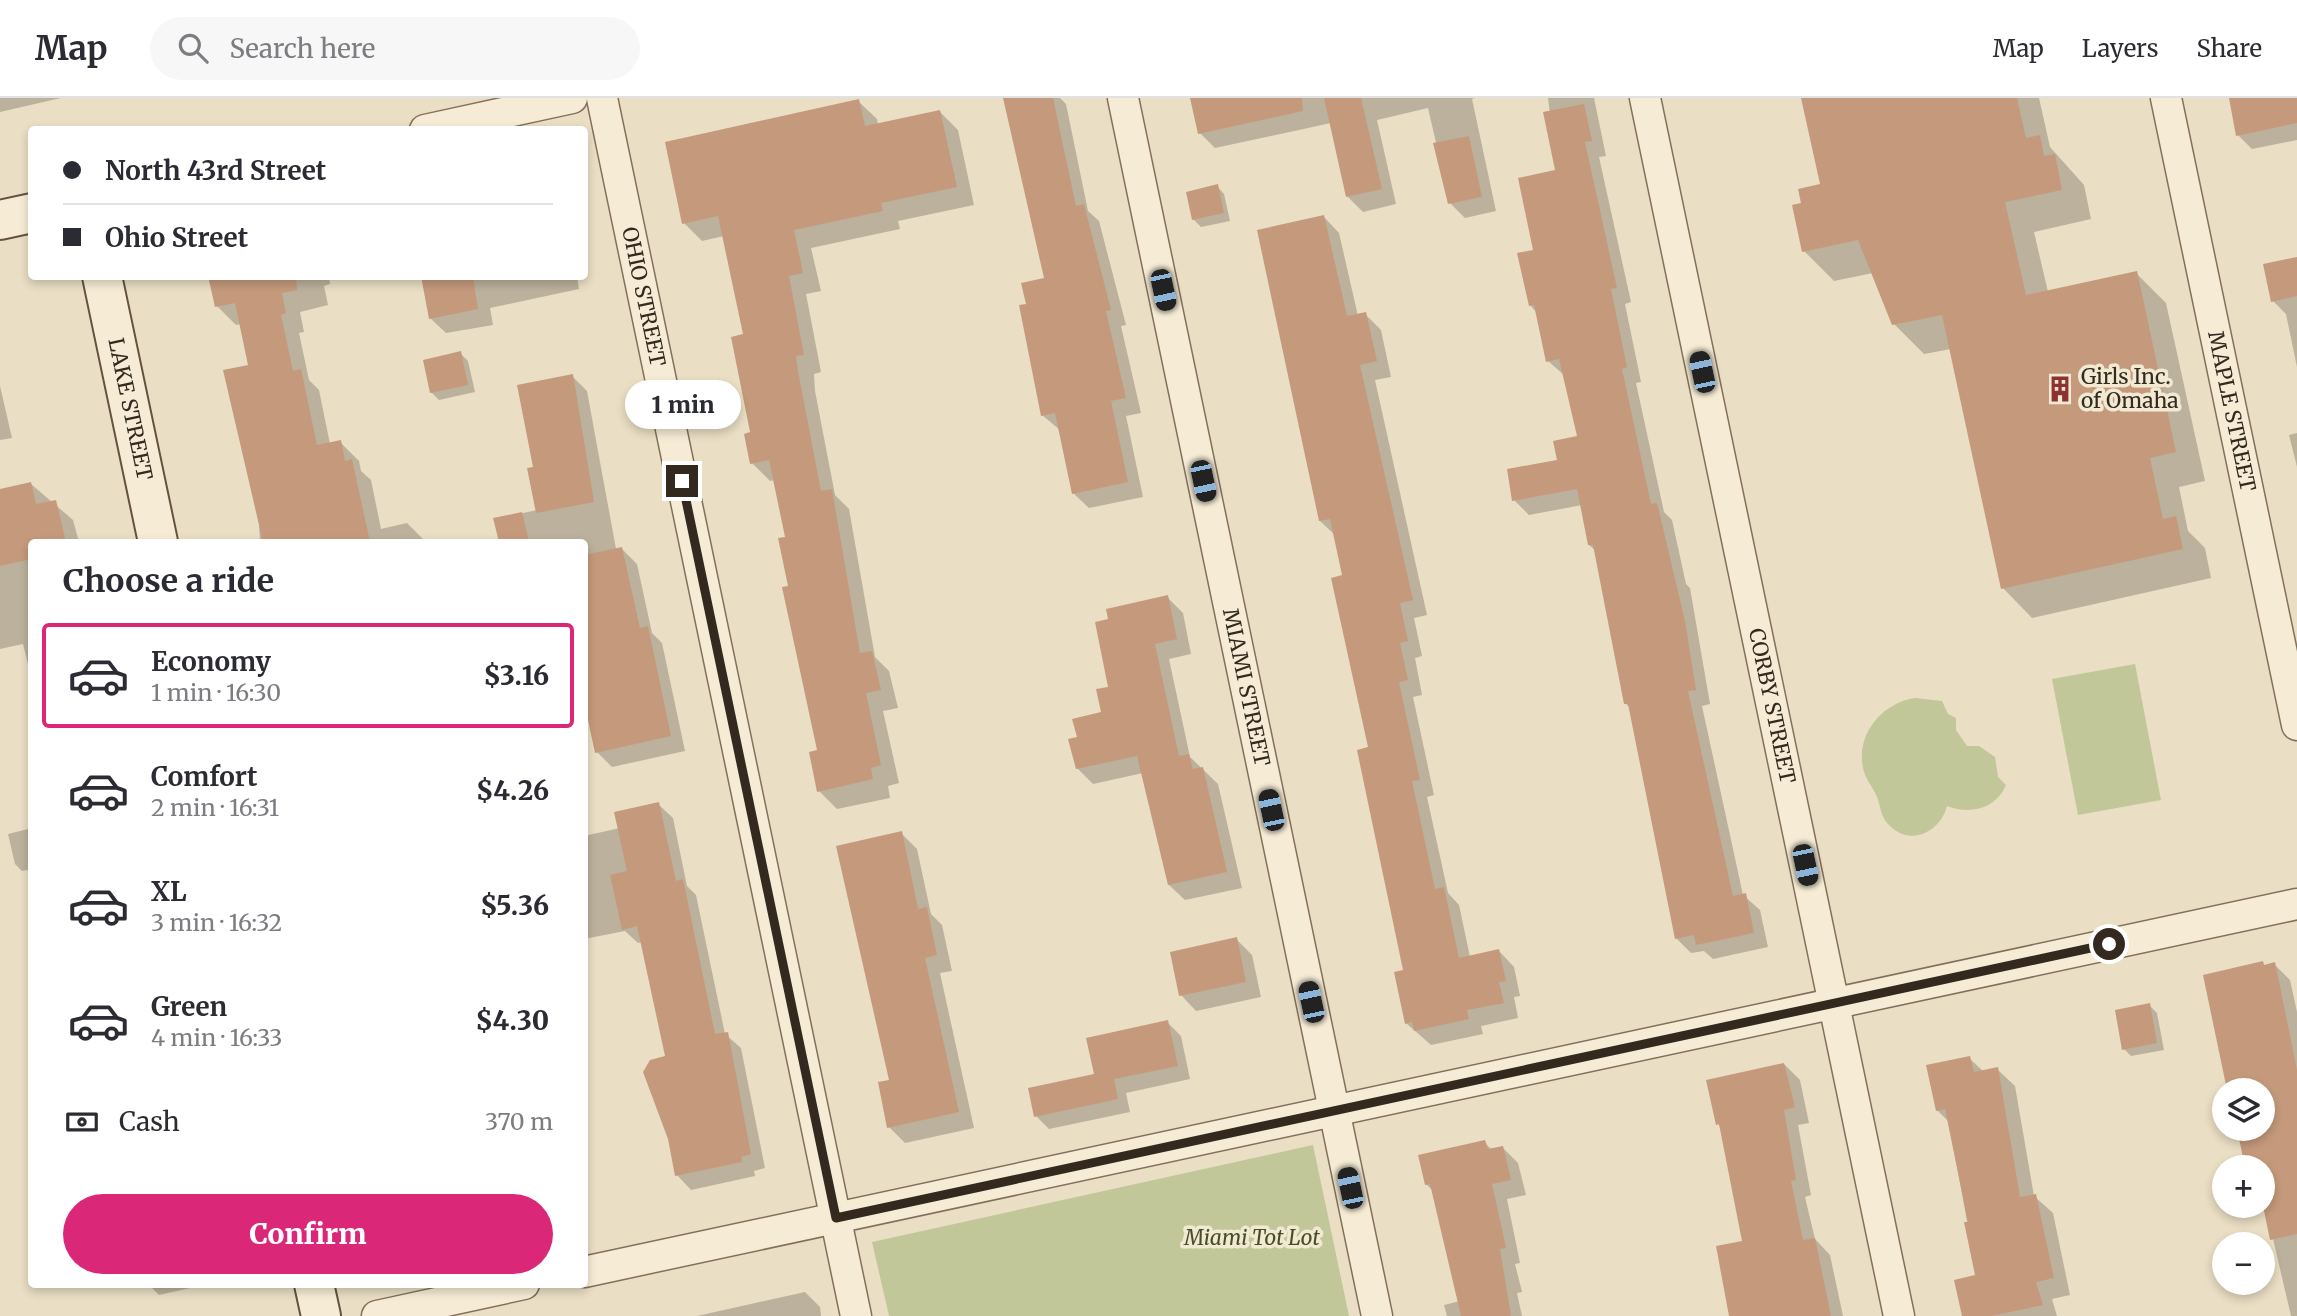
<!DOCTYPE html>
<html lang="en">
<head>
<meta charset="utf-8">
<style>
  body { margin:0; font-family:Merriweather,serif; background:#f7f7f7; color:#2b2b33; height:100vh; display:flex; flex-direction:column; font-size:26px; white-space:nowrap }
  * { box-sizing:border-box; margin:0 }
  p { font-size:23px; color:#7c7c81 }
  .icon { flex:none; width:38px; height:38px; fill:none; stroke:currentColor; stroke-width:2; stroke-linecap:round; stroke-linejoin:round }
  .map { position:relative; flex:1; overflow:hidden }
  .panel { position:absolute; left:28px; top:441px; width:560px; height:749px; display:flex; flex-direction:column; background:#fff; border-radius:7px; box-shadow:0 4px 10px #0003 }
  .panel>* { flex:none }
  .top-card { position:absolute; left:28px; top:28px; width:560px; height:154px; border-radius:7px; box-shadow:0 4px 10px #0003; display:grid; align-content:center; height:154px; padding:0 35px; background:#fff }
  .buttons { position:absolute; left:2212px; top:980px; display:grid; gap:14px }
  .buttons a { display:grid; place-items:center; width:63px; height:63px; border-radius:50%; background:#fff; box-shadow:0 4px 10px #0003; font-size:35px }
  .end { position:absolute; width:32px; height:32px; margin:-16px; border:9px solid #34291f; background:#fff; box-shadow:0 0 0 4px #fff }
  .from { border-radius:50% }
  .bubble { position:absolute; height:49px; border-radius:24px; background:#fff; box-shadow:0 4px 10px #0003; font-size:23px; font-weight:800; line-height:49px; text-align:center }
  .car { position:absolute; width:21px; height:42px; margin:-21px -10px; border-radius:9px; box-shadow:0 0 5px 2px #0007; background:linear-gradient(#222 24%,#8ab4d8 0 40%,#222 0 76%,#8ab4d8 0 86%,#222 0) }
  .top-card b { display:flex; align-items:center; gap:24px; height:66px; font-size:26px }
  .top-card b+b { border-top:2px solid #e1e1e2 }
  .top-card i { width:18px; height:18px; background:#2b2b33 }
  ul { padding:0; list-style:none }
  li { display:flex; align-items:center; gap:21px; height:105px; margin:0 14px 10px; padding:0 21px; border:4px solid transparent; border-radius:7px }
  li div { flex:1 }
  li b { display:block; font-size:26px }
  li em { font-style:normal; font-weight:800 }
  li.current { border-color:#db2777 }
  li>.icon { width:63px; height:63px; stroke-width:1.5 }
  h2 { padding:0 35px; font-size:32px; line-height:84px }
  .pay { display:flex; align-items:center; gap:18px; height:77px; padding:0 35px; font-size:26px }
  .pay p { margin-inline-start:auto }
  .action { display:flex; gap:14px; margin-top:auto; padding:14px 35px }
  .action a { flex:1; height:80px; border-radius:42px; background:#db2777; color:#fff; font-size:28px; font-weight:800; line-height:80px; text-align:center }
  header { display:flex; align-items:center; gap:42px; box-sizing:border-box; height:98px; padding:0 35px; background:#fff; border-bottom:2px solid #e1e1e2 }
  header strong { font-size:33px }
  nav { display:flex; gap:38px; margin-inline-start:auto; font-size:24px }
  .search { width:490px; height:63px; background:#f7f7f7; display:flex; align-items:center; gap:18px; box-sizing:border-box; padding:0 24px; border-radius:38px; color:#7c7c81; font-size:26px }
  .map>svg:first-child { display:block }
  .green { fill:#c2c799 }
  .shadow { fill:#0003 }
  .building { fill:#c59a7c }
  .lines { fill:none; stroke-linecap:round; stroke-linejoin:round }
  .street-casing { stroke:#83705c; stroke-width:33 }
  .secondary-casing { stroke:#65513f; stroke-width:42 }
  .street { stroke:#f6ecd6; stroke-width:30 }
  .secondary { stroke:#f6ecd6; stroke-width:38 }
  .route { stroke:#34291f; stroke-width:9 }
  .labels { text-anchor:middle; stroke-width:7; stroke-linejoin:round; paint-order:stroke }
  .street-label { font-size:21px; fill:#34291f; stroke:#f2e9d3 }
  .poi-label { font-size:21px; fill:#34291f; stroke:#f2e9d3; text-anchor:start }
  .park-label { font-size:21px; font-style:italic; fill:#454f27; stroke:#f2e9d3 }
</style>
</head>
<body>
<header>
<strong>Map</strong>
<div class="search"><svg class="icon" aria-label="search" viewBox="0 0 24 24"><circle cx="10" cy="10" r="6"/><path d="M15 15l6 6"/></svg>Search here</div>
<nav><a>Map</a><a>Layers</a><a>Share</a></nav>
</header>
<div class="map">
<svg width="2297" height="1218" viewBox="0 0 2297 1218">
  <rect width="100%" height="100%" fill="#eadec4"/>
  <path class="green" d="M2135,566L2161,702L2078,717L2052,581Z
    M1915,600L1942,603L1948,616L1956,620V632L1967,648H1979L1995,659L1998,679L2006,687C1996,711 1970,717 1947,708C1941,733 1911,749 1890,728C1881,720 1881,710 1877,699C1873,689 1865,681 1863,670C1856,636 1882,605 1915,600Z
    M1313,1047L1349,1218H889L872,1144Z"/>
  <path class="shadow" d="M0,0H61L0,14Z
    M1005,0H1060L1066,6L1088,113L1099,123L1126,227L1121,228L1141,315L1126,318L1143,399L1089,410L1073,395L1060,332L1042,317L1028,207L1046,181Z
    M1192,0H1475L1472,1L1496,113L1465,120L1450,105L1428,10L1377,22L1396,106L1363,114L1348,99L1331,25L1215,50L1200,35Z
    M1548,0H1594L1606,58L1599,59L1631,204L1625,206L1641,284L1636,285L1664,414L1672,422L1686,486L1690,490L1710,606L1702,608L1743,797L1760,812L1768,849L1713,861L1704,853L1691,855L1676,840L1630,610L1626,606L1596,453L1589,447L1582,407L1529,417L1514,402L1559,363L1579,339L1565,278L1548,263L1537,215L1530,207L1535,153L1557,73Z
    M1803,0H2039L2050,49L2084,87L2091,121L2034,134L2048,194L2136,175L2166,205L2205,383L2179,389L2188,433L2205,450L2211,480L2032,520L2003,490L1951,251L1924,256L1894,226L1873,175L1834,183L1804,153L1803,106L1822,87Z
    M2230,0H2297V42L2252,51L2238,37Z
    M858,3L877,21L878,27L940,14L958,32L974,107L898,123L900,131L811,150L821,193L806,196L821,274L814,276L815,293L835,397L849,411L875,559L889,573L898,610L883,613L899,685L888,688L890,700L837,711L819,693V654L790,489L787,440L775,382L770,383L752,365L745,238L724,138L702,143L684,125Z
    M1217,88L1224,96L1230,123L1201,129L1193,121Z
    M1324,119L1339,135L1358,218L1365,216L1381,232L1391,279L1375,282L1427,517L1414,520L1422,558L1415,560L1422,597L1413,599L1434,697L1427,699L1448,795L1459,807L1470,859L1499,853L1514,869L1520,898L1514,899L1518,920L1481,928L1483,936L1431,947L1406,925L1405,873L1344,479L1336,438L1320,423Z
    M2297,161V269L2286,216L2273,203Z
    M210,178H329L330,186L324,188L328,207L300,214L304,234L299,235L309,282L319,292L330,346L340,344L359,363L361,373L371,382L381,431L407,425L426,444H260L250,268L241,226L236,227L217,208Z
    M422,178H577L579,191L490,210L493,227L446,235L430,220Z
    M460,255L468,263L475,294L439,302L431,294Z
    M572,278L587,293L616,451H622L637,466L652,535L662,545L685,653L612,669L597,654L590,624L584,619V444H500L495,421L537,412L535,370Z
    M0,288L12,340L0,342Z
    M2297,335V369L2289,337Z
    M31,386L73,422L79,444H32V583L23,546L0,551V393Z
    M1167,499L1183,515L1191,556L1169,561L1190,659L1218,686L1242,790L1185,802L1169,787L1143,675L1093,686L1077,670L1079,640L1103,615L1110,590L1111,522Z
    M658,706L673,720L687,788L696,797L725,936L741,950L765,1070L754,1073L755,1078L691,1092L677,1077L667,959L643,844L638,845L625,833L584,841V738L620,730Z
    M32,730V771L22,773L15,766L8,736Z
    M901,735L917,751L931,816L942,827L952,873L940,875L974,1030L905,1045L889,1029Z
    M1236,841L1252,857L1261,899L1196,913L1181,897Z
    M2262,865L2265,868L2274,866L2290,882L2297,914V1218H2291L2263,1098V1069H2247L2239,1031H2263V992H2230L2205,878Z
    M2149,907L2157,915L2164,952L2131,958L2124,951Z
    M1167,924L1181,938L1190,981L1126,995L1130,1014L1049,1031L1036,1018Z
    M1969,960L1984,974L1997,971L2015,988L2034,1098L2053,1115L2070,1197L2052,1201L2057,1218H1964L1977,1179L1949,1024L1937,1012Z
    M1784,966L1800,982L1809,1025L1798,1027L1811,1097L1805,1099L1815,1141L1830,1157L1843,1218H1734L1744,1144L1722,1031L1718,1026Z
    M1484,1044L1492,1052L1503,1050L1518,1065L1526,1097L1507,1101L1520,1165L1515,1166L1522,1194L1517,1195L1522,1218H1447L1444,1207L1460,1203L1434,1094L1426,1086Z
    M148,1186H208L159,1197Z
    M805,1194L820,1209L821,1218H697Z"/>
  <path class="building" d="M1003,0H1053L1076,108L1084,106L1111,212L1106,213L1126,300L1111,303L1128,384L1072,396L1055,315L1041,318L1019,207L1026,206L1021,185L1044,180Z
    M1190,0H1302L1303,13L1198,36Z
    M1324,0H1361L1382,91L1346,99Z
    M1801,0H2017L2026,40L2040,37L2044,58L2055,56L2062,92L2005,104L2026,197L2137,173L2176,354L2150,360L2163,421L2176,418L2183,451L2001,491L1942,217L1892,227L1858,142L1802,154L1792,107L1801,105L1798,91L1820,86Z
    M2229,0H2297V25L2236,38Z
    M859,1L865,28L940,12L957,89L881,105L883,113L794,132L803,175L789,178L804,257L796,258L798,273L821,393L832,391L860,555L872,553L881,592L866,595L881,667L871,670L873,681L817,694L809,654L817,652L782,489L788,488L778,440L785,439L769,362L750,366L744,336L750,334L731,239L743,236L718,118L682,126L665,44Z
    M1584,6L1592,43L1585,44L1617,190L1611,191L1627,269L1622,271L1651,406L1657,405L1685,523L1696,592L1688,593L1733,798L1746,795L1754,835L1696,847L1694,837L1675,841L1628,606H1624L1593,447H1588L1577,391L1512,403L1507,371L1557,362L1553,343L1577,338L1559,261L1546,264L1534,207L1529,208L1517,155L1533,152L1518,80L1555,72L1543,14Z
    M1469,38L1482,99L1448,106L1433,45Z
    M1218,86L1224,115L1192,122L1186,94Z
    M1324,117L1347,218L1366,214L1377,263L1360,267L1413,502L1400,505L1408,543L1400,545L1408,582L1399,584L1420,682L1412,683L1435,791L1444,789L1459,860L1499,851L1506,883L1499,884L1504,905L1467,912L1469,921L1414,933L1412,924L1405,926L1394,874L1403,872L1357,652L1368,649L1331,480L1342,477L1330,421L1319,423L1257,132Z
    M2297,159V198L2271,204L2263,166Z
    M208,178H296L297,192L282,195L286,215L281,217L293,273L301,271L317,347L341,342L345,363L352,361L370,444H263L223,272L248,267L235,205L215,209Z
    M421,178H473L478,211L429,221Z
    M461,253L468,287L430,295L423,262Z
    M573,276L594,404L536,415L527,370L533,369L517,287Z
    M31,384L36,406L56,402L66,444H32V461L0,468V391Z
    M522,414L529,444H499L493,420Z
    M622,449L640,530L648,528L671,638L595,655L584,603V457Z
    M1168,497L1177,541L1155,546L1179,658L1189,656L1193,671L1203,669L1227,774L1168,787L1137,658L1076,671L1068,641L1077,639L1072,621L1101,614L1096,591L1108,589L1095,524L1108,521L1106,511Z
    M659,704L676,783L683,781L715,936L728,934L751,1056L741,1059L742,1064L675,1078L668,1041L643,974L650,962L665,958L637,828L622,832L610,777L627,773L614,714Z
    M902,733L918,811L927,809L937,857L925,860L959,1014L887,1030L878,984L889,982L836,748Z
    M1237,839L1246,884L1179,898L1170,854Z
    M2263,863L2264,867L2275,864L2297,972V1136L2270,1142L2263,1108V1069H2245L2237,1031H2263V992H2227L2203,877Z
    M2150,905L2157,945L2122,952L2115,912Z
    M1168,922L1178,968L1114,981L1118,1001L1034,1019L1028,990L1094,976L1086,940Z
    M1970,958L1974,974L1998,969L2020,1099L2036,1096L2054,1180L2036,1184L2043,1207L1991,1218H1962L1954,1182L1975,1177L1964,1124H1968L1945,1011L1936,1013L1926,967Z
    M1784,965L1795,1009L1784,1012L1796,1082L1791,1083L1803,1142L1815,1140L1831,1218H1729L1716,1148L1742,1143L1719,1026L1716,1027L1706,982Z
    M1485,1042L1488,1051L1503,1048L1511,1082L1492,1086L1506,1150L1500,1151L1511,1218H1461L1430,1086L1425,1087L1418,1057Z"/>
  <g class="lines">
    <g class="street-casing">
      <g id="street">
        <path id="s1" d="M602,0L856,1218"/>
        <path id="s2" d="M1123,0L1377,1218"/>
        <path id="s3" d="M1645,0L1899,1218"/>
        <path id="s4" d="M2166,0L2297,627"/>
        <path d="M425,32L572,0"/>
        <path d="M584,1174L2297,806"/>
        <path d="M377,1218L524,1186"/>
      </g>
    </g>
    <g class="secondary-casing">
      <g id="secondary">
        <path d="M0,122L32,115"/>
        <path id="s5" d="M102,178L158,444"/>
        <path d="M314,1186L321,1218"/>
      </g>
    </g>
    <use href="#street" class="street"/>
    <use href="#secondary" class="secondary"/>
  </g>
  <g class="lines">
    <path class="route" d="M682,383L836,1120L2109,846"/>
  </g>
  <defs>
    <g id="building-bare" transform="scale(2.1)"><path d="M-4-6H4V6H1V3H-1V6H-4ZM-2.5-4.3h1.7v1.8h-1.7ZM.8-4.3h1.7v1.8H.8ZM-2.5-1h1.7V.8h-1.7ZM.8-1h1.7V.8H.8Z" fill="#8d3133" stroke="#f2e9d3" stroke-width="2.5" paint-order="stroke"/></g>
  </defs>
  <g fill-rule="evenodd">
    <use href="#building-bare" x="2060" y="291"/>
  </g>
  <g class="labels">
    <g class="street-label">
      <text dy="7" stroke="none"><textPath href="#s1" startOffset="203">OHIO STREET</textPath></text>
      <text dy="7" stroke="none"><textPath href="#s5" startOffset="136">LAKE STREET</textPath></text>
      <text dy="7" stroke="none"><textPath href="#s4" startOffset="320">MAPLE STREET</textPath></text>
      <text dy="7" stroke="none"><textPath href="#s2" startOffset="602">MIAMI STREET</textPath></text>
      <text dy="7" stroke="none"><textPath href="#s3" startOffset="621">CORBY STREET</textPath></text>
    </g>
    <g class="poi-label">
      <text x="2081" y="286">Girls Inc.<tspan x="2081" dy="24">of Omaha</tspan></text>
    </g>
    <g class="park-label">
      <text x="1252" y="1147">Miami Tot Lot</text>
    </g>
  </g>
</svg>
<div class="buttons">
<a><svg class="icon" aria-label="layers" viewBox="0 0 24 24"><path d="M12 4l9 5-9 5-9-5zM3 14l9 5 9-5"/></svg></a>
<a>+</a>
<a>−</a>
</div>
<i class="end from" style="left:2109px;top:846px"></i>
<i class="end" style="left:682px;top:383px"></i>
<div class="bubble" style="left:625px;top:282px;width:116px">1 min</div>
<i class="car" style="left:1163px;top:192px;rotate:168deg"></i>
<i class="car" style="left:1702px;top:274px;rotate:348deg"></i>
<i class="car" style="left:1203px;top:383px;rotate:168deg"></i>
<i class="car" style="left:1271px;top:712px;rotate:348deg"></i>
<i class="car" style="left:1805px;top:767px;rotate:168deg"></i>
<i class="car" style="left:1311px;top:904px;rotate:348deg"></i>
<i class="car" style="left:1350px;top:1090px;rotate:348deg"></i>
<div class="top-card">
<b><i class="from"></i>North 43rd Street</b>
<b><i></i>Ohio Street</b>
</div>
<section class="panel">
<h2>Choose a ride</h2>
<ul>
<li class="current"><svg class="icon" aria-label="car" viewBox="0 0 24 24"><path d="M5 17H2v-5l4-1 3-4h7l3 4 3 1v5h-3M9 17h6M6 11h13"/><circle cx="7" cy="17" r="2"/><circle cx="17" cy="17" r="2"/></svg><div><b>Economy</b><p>1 min · 16:30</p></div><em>$3.16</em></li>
<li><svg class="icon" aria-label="car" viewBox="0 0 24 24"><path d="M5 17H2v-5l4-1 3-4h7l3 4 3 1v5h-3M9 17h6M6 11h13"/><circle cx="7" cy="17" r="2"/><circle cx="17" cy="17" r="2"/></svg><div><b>Comfort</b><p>2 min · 16:31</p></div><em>$4.26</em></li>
<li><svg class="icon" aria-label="car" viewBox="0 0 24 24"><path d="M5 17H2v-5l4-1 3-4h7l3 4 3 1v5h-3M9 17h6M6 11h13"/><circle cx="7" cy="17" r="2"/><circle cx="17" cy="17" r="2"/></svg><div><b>XL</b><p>3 min · 16:32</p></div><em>$5.36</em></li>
<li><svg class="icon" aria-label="car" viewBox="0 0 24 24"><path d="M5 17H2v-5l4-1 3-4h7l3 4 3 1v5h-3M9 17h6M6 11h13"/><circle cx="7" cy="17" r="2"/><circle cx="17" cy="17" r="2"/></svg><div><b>Green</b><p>4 min · 16:33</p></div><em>$4.30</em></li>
</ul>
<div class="pay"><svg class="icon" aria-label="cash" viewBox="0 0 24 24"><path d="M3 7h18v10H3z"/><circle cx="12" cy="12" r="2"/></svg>Cash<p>370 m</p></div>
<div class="action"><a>Confirm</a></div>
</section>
</div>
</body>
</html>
